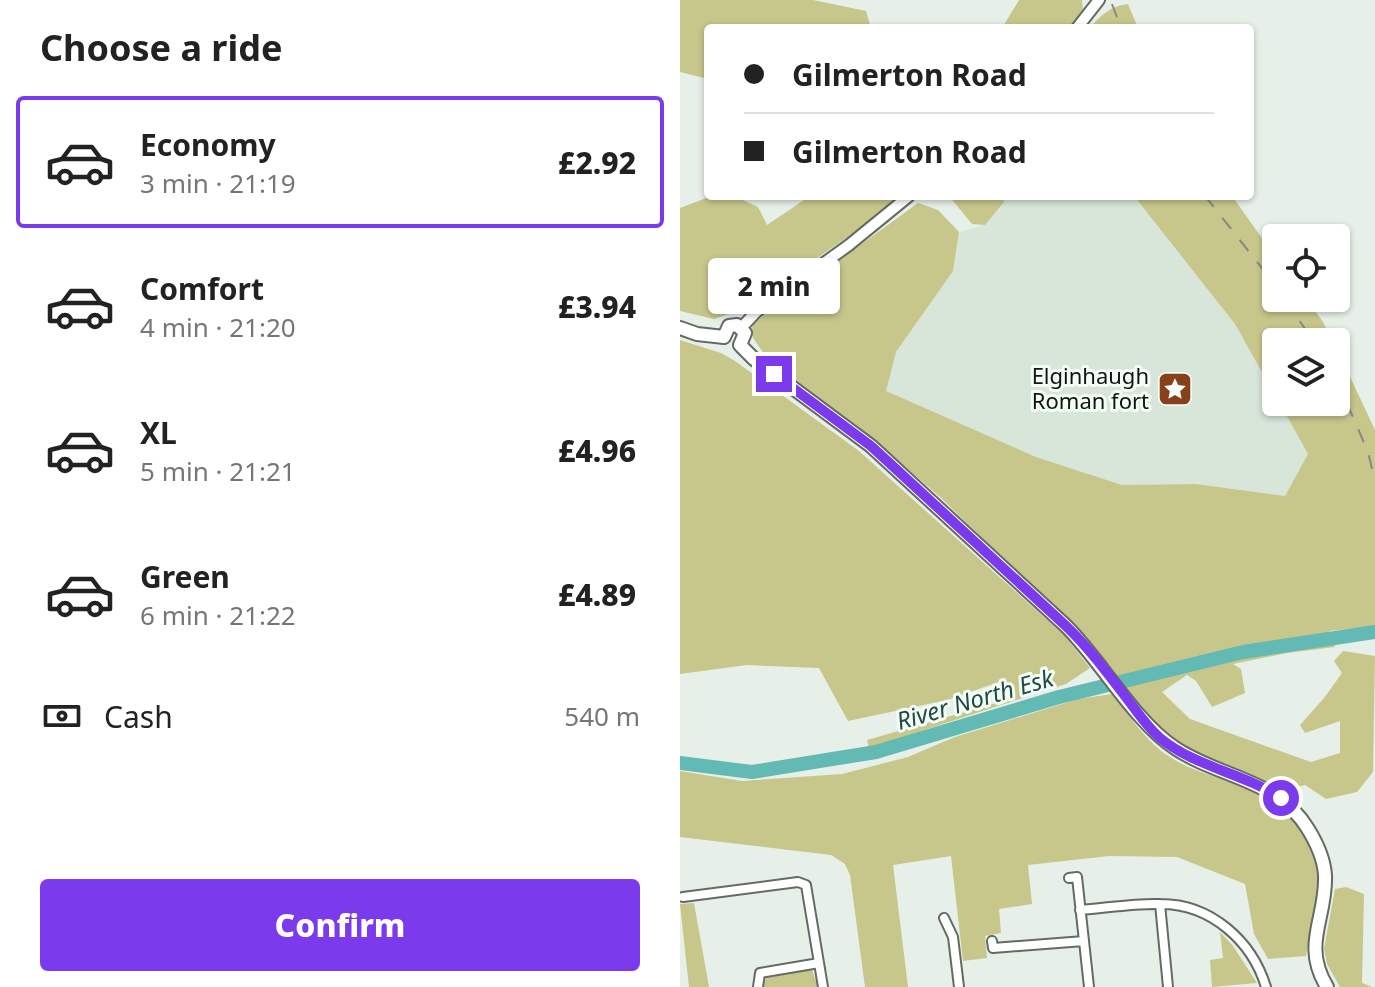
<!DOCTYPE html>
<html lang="en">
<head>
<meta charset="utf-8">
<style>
  body { margin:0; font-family:"Noto Sans",sans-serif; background:#f6f6f6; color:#222; height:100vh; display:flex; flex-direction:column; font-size:30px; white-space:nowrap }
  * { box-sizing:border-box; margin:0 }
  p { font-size:26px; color:#767676 }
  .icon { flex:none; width:44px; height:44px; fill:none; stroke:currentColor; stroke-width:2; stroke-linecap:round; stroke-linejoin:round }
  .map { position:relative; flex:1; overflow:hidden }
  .side { display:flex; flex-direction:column; background:#fff; width:680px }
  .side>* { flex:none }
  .hud { position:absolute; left:24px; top:24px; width:550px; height:176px; border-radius:8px; box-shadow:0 2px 6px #0004; display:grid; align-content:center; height:176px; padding:0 40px; background:#fff }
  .buttons { position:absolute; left:582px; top:224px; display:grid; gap:16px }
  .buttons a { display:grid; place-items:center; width:88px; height:88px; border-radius:8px; background:#fff; box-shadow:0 2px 6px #0004; font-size:40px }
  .end { position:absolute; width:36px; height:36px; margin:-18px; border:10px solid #7c3aed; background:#fff; box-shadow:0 0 0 4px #fff }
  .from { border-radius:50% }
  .bubble { position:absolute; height:56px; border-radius:8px; background:#fff; box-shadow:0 2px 6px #0004; font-size:26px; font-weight:800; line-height:56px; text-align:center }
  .hud b { display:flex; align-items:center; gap:28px; height:76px; font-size:30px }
  .hud b+b { border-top:2px solid #e0e0e0 }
  .hud i { width:20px; height:20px; background:#222 }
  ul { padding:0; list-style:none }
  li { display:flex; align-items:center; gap:24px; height:132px; margin:0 16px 12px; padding:0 24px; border:4px solid transparent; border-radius:8px }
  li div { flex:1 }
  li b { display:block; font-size:30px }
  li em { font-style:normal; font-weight:800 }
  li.current { border-color:#7c3aed }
  li>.icon { width:72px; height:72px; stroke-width:1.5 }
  h2 { padding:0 40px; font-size:36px; line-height:96px }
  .pay { display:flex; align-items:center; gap:20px; height:88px; padding:0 40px; font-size:30px }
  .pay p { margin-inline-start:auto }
  .button { display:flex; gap:16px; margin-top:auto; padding:16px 40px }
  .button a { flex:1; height:92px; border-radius:8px; background:#7c3aed; color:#fff; font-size:32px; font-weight:800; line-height:92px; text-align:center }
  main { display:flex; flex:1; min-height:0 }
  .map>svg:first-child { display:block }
  .built { fill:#d7e6d8 }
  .green { fill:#c7c68b }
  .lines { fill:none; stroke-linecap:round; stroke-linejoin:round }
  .river { stroke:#63bab4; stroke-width:14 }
  .minor-casing { stroke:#636b64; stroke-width:12 }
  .tertiary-casing { stroke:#636b64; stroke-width:14 }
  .secondary-casing { stroke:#636b64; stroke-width:16 }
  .minor { stroke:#fff; stroke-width:8 }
  .tertiary { stroke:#fff; stroke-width:10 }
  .secondary { stroke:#fff; stroke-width:12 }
  .rail { stroke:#848a84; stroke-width:2; stroke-dasharray:14 14; stroke-linecap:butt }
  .route { stroke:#7c3aed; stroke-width:10 }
  .labels { text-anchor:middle; stroke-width:6; stroke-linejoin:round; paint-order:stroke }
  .poi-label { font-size:22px; fill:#111411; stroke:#f4fdf5; text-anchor:end }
  .water-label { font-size:24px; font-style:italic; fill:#214a47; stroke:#f4fdf5 }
</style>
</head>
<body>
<main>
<section class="side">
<h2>Choose a ride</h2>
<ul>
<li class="current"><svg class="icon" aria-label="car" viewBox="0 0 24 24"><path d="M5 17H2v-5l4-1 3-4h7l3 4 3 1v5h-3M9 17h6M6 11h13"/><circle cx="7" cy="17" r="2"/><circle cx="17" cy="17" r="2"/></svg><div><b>Economy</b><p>3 min · 21:19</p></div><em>£2.92</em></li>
<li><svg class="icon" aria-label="car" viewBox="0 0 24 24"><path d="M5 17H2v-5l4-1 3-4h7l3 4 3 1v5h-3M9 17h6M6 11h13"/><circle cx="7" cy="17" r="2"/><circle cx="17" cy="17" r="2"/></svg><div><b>Comfort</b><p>4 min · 21:20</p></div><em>£3.94</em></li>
<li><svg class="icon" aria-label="car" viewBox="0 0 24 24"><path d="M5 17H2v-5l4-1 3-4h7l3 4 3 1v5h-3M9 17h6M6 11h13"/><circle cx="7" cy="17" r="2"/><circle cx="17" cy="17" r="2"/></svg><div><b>XL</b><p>5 min · 21:21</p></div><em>£4.96</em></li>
<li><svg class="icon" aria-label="car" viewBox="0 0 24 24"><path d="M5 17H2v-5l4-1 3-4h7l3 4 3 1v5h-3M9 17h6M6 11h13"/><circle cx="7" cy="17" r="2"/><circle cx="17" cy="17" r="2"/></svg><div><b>Green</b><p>6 min · 21:22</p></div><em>£4.89</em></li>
</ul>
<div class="pay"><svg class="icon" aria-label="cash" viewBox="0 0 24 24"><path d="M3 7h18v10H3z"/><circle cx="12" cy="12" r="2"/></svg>Cash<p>540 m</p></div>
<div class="button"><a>Confirm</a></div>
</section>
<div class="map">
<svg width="695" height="987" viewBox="0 0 695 987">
  <rect width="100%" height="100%" fill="#e7f0e8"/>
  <path class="built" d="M327,196H454L555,324L596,397V402H599L628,454L605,496L516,484L442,485L356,457L205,391L216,352L273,271L279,232L305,225Z"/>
  <path class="green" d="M0,0H133L186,11L191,28H28V79L0,72Z
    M339,0H402L403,11L388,28H322Z
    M448,4L458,28H410C421,15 430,6 448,4Z
    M54,196L78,207L87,225L130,196H221L201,214L63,309L34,319L0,311V208L29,197Z
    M269,196H323L324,202L305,225L292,224Z
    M454,196H552L596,258V298H626L643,322L653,342H596V397L555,324Z
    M238,203L258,210L279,232L273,271L216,352L206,391L356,457L442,485L516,484L605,496L628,454L599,402H656V347L695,430V626L649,631L655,647L607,653L553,664L561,669L565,693L532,707L516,681L507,675L482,692L510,719L631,762L660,753V721L625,733L620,725L644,698L662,673L654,661L663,651L695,656L693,772L677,792L646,799L625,785L604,790L515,754L482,733L415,648L259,496L172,422L122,387L87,358L73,338L72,324Z
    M0,340L41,353L55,361L179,451L385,636L410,668L386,684L189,748L187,740L323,701L325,680L267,700L168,721L139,668L67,665L0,674Z
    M432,694C450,716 466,742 490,757C511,771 535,776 558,785C596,801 637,831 639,877C640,903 631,931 626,956L588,959L574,934L565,884L497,857L429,856L348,865L352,904L319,909L321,933L305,936L307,958L283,961L271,856L213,865L228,987H185L170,875L165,864L151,855L0,837V771L62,781L162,774L228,757L275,737L398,699Z
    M666,887L684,894L682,983L692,987H660L647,964L644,949L655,889Z
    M14,903L29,987H9L0,904Z
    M540,932L553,946L577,983L532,987L530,960L543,958Z
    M132,970L138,987H83L86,977Z"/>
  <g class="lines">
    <path class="river" d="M0,763L72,772L196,752L379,697L563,652L695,632"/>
    <g class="minor-casing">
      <path id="minor" d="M389,878L397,877L409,987
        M3,897L118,882L126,885L143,987
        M480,904L488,987
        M400,910C427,908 455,903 481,904C531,904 572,941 586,987
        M264,918L273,937L279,987
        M312,941L313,948L404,941
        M78,987L80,973L139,963"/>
    </g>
    <g class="tertiary-casing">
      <path id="tertiary" d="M397,28L419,0
        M62,327L76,312L169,245L229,196"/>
    </g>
    <g class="secondary-casing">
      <path id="secondary" d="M0,328L17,334L44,337
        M44,337L49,326L57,325L65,333L60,345
        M60,345L74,359L191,446L386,626C422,662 455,722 495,748C540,778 598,779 628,829C636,842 644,859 645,875C647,918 621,944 647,987"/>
    </g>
    <use href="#minor" class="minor"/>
    <use href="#tertiary" class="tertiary"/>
    <use href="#secondary" class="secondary"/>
    <path class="rail" d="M432,4L441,28
      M525,196L596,286
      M604,298L634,342
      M656,378L688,452L695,481"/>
  </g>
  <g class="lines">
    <path class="route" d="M94,374L191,446L386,626C408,647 426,671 445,696C456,710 466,726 480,738C515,767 563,773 601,798"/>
  </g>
  <defs>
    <g id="sight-square" transform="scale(1.8)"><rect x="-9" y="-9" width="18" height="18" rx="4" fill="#86401a" stroke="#f4fdf5"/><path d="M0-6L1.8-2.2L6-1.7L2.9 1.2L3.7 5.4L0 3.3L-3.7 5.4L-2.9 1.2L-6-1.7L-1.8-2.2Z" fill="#fff"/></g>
  </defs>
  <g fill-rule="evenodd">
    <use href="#sight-square" x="495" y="389"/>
  </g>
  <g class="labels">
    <g class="poi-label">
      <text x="469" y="384">Elginhaugh<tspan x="469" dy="25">Roman fort</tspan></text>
    </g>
    <g class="water-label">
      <text transform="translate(295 700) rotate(-16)" y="8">River North Esk</text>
    </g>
  </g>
</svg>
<div class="buttons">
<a><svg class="icon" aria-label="locate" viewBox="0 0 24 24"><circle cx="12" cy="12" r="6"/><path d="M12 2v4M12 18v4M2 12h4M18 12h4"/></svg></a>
<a><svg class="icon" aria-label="layers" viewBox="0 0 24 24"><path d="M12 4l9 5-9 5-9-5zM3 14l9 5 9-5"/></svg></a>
</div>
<i class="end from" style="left:601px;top:798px"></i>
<i class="end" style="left:94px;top:374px"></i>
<div class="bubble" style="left:28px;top:258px;width:132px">2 min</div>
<div class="hud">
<b><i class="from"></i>Gilmerton Road</b>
<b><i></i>Gilmerton Road</b>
</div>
</div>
</main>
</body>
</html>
